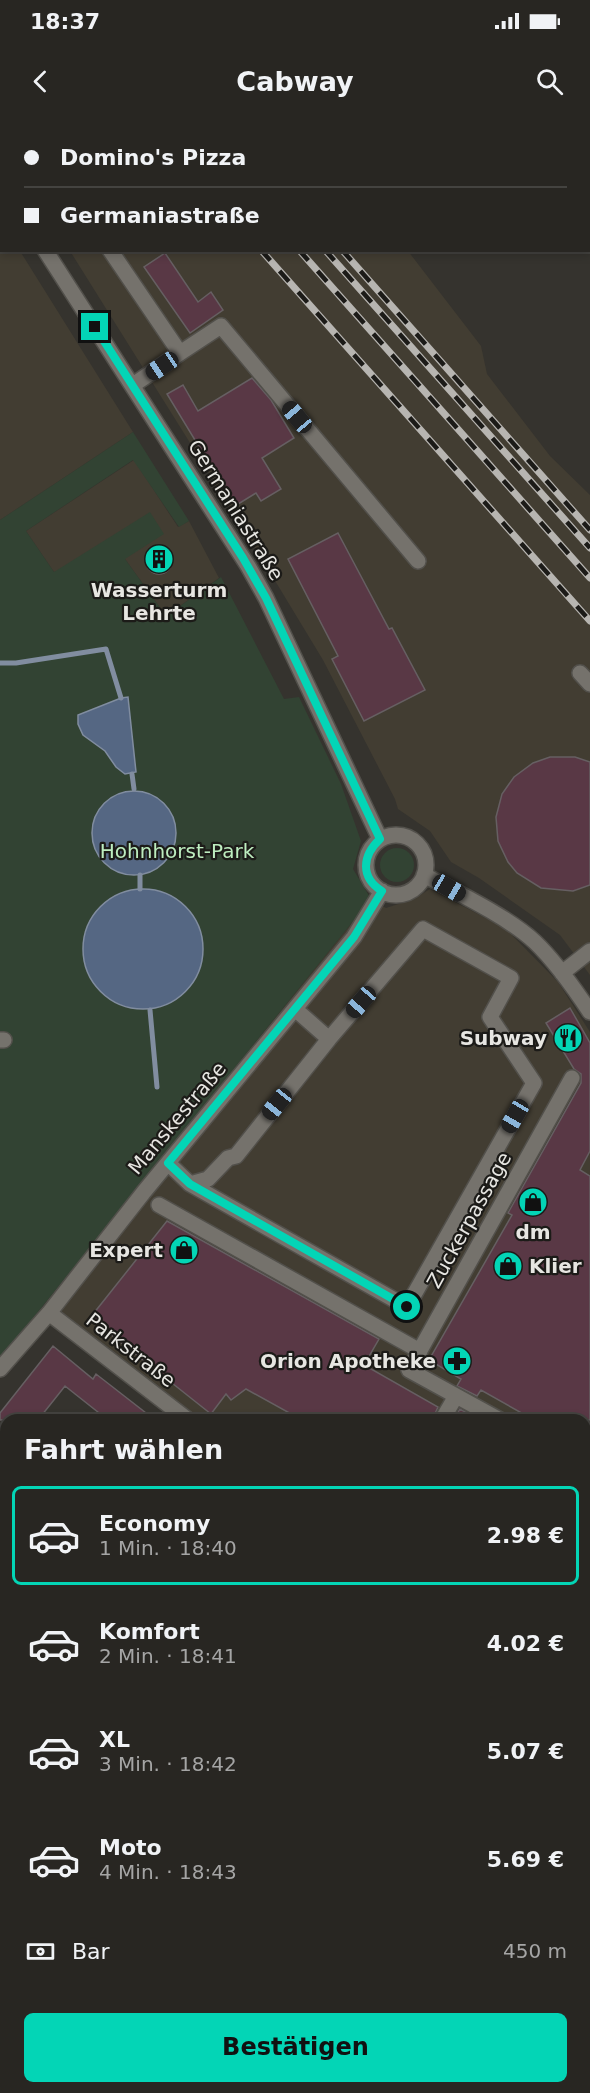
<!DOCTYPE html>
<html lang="de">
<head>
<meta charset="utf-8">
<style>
  body { margin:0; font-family:"DejaVu Sans",sans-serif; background:#34322f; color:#f1f3f6; height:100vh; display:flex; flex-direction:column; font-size:22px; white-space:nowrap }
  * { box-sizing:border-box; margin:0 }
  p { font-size:20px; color:#a5a5a5 }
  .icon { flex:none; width:33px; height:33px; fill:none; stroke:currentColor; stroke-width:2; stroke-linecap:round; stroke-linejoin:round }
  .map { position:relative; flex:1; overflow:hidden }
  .sheet { position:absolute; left:0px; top:1294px; width:591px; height:680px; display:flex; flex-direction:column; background:#282622; border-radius:18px 18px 0 0; box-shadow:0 3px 9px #0003,0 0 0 2px #444340 }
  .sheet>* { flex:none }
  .guide { position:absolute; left:0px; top:0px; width:591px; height:132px; box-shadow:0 3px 9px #0003,0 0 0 2px #444340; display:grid; align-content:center; height:132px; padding:0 24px; background:#282622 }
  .end { position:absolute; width:27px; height:27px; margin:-14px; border:8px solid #03d5b6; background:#111; box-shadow:0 0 0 3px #111 }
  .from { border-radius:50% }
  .car { position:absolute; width:18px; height:36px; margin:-18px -9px; border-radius:8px; box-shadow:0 0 4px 2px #0007; background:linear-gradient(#222 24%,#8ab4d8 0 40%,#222 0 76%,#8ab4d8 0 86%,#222 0) }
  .guide b { display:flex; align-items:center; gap:21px; height:57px; font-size:22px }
  .guide b+b { border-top:2px solid #444340 }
  .guide i { width:15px; height:15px; background:#f1f3f6 }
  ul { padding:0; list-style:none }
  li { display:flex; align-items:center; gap:18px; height:99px; margin:0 12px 9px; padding:0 12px; border:3px solid transparent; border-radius:9px }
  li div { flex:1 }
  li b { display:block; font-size:22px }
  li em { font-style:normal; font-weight:600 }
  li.active { border-color:#03d5b6 }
  li>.icon { width:54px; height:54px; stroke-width:1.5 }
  h2 { padding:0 24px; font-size:27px; line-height:72px }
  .pay { display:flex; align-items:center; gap:15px; height:66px; padding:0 24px; font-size:22px }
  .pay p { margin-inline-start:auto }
  .action { display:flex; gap:12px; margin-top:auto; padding:12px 24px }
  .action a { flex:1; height:69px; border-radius:9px; background:#03d5b6; color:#111; font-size:24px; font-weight:600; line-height:69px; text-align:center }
  .status { display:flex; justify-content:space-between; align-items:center; height:42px; padding:0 30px; background:#282622; direction:ltr }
  .status svg { height:16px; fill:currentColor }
  header { display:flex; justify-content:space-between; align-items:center; height:78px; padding:0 24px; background:#282622; font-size:27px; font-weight:600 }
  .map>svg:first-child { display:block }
  .built { fill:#423d32 }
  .green { fill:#324333 }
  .water { fill:#556783; stroke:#818da0; stroke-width:1.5 }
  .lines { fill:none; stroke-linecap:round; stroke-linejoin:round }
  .stream { stroke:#818da0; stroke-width:5 }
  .building { fill:#593845; stroke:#665f62; stroke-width:1.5 }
  .minor-casing { stroke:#52504b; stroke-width:18 }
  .minor { stroke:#75726c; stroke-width:15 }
  .rail-casing { stroke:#b7b5b1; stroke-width:7 }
  .rail { stroke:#1c1b18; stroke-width:4.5; stroke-dasharray:14; stroke-linecap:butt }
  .route { stroke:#03d5b6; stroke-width:8 }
  .labels { text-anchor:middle; stroke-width:4.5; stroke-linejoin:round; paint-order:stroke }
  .street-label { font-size:20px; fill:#e7e6e2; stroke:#1c1b18 }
  .poi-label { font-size:20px; font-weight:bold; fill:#e7e6e2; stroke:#1c1b18; text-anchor:end }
  .park-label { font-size:20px; fill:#bdedbf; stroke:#1c1b18 }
</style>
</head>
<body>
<div class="status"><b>18:37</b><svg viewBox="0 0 49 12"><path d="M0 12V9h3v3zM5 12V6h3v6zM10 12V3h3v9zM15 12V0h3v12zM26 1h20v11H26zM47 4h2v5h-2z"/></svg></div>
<header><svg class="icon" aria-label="back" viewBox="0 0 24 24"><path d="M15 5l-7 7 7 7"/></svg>Cabway<svg class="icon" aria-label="search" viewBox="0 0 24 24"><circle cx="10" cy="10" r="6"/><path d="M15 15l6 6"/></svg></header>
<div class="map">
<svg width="590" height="1973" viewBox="0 0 590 1973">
  <rect width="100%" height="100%" fill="#35332e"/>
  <path class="built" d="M0,0H305L306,1L2,2L1,29Z
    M0,98L2,130L20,131L133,312L0,400Z
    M70,131H408L481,226L487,254L550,336L590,375V855L560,815L479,758L451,742L430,711L398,689L395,679L323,540L237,398Z
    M134,340L178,407L189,401L219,458L166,496L125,439L54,452L26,411Z
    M430,769L505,808L558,862L590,912V1839L585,1836V1300H194L47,1181L371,779L386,788L414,779Z"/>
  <path class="green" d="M133,312L189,401L179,407L133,340L26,411L54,452L150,392L164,414L125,439L166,496L221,457L284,579L299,577L341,664L361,721L353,749L371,779L0,1239V400Z
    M380 745a17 17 0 1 1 34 0a17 17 0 1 1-34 0Z"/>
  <path class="water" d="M128,577L136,652L125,654L116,647L105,631L83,615L78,604V595L121,578Z
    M92 713a42 42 0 1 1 84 0a42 42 0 1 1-84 0Z
    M83 829a60 60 0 1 1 120 0a60 60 0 1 1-120 0Z"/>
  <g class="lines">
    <path class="stream" d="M0,543H16L106,529L121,578
      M132,654L134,669
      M140,755V769
      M150,890L157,967"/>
  </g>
  <path class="building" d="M165,133L198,182L211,172L223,190L190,213L144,147Z
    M252,258L271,280L294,318L262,338L281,369L261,381L256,373L235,386L167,274L183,265L198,291Z
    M338,413L389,509L392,508L425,570L364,601L332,539L338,536L288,439Z
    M146 441a13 13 0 1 1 26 0a13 13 0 1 1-26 0Z
    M550,637H575L590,642V765L573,771L541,768L517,753L508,742L498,721L496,697L502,674L514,657L533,643Z
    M570,888L590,923V1031L580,1050L590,1056V1300H534L481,1270L477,1276L457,1266L461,1259L429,1240L512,1095L508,1093L581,963V954L574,949L546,903Z
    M167,1101L379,1219L364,1245L438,1287L432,1300H302L246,1269L231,1280L226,1274L211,1294L90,1198Z
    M53,1226L93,1259L96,1254L155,1300H108L65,1266L38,1300H0V1293Z
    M460,1289L467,1293L462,1300H453Z"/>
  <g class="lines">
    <g class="minor-casing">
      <path id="minor" d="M0,62L2,64
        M45,130L248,446L266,478L380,719
        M110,130L180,233L133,265
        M180,233L221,206L418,441
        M580,553L590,564
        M366 745a30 30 0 1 1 60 0a30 30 0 1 1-60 0Z
        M424,755C458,773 508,797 535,822C556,842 574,868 590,892
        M562,853L590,831
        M0,920H4
        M168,1043L190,1064L407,1187L534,963L490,897L511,858L423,809L329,919L295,889
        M190,1064L208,1059L228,1038L236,1036L329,919
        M159,1085L420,1231
        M49,1193L188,1300
        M0,1249L49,1193L143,1073L354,817L382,771
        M442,1300L456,1276
        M500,1300L409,1250L572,958
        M585,1348L590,1351
        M585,1520L590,1511
        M0,1522L6,1527
        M585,1566L590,1569
        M0,1820L6,1825
        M0,1910L6,1897
        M252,1968L261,1973"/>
    </g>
    <use href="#minor" class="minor"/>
    <g class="rail-casing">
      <path id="rail" d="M145,0L146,2
        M183,0L184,2
        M210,0L211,2
        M227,0L228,2
        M261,130L590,501
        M299,130L590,458
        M325,130L590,428
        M342,130L590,410"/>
    </g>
    <use href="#rail" class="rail"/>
  </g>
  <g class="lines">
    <path class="route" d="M95,207L243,438L266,478L380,719C362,736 360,757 382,771L354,817L168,1043L190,1064L407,1187"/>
  </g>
  <defs>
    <g id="building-disc" transform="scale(1.5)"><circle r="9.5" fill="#03d5b6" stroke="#1c1b18"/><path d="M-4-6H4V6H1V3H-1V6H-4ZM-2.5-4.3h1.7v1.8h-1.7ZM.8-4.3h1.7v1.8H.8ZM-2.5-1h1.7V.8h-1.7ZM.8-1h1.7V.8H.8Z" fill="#111"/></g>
    <g id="restaurant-disc" transform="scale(1.5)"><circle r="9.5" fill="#03d5b6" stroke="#1c1b18"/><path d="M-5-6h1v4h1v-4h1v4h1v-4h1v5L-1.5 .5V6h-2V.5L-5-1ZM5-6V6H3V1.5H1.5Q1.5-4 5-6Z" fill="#111"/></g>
    <g id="shop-disc" transform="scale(1.5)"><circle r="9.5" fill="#03d5b6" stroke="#1c1b18"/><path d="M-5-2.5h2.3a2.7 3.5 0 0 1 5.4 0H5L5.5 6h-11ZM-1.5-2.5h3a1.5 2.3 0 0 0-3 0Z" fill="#111"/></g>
    <g id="pharmacy-disc" transform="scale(1.5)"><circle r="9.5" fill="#03d5b6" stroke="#1c1b18"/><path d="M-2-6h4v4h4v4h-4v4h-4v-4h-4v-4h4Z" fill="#111"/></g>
  </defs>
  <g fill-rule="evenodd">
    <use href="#building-disc" x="159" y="439"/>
    <use href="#restaurant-disc" x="568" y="918"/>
    <use href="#shop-disc" x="533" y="1082"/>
    <use href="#shop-disc" x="184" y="1130"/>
    <use href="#shop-disc" x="508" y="1146"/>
    <use href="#pharmacy-disc" x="457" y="1241"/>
  </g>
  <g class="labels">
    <g class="street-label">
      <text transform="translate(236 390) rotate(58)" y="7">Germaniastraße</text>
      <text transform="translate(177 998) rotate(-50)" y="7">Manskestraße</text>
      <text transform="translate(469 1100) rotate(-61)" y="7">Zuckerpassage</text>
      <text transform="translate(131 1230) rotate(38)" y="7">Parkstraße</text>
    </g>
    <g class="poi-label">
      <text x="159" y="477" text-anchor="middle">Wasserturm<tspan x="159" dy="23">Lehrte</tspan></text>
      <text x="547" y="925">Subway</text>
      <text x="533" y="1119" text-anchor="middle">dm</text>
      <text x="163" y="1137">Expert</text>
      <text x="529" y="1153" text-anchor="start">Klier</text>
      <text x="436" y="1248">Orion Apotheke</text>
    </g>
    <g class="park-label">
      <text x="177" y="738">Hohnhorst-Park</text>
    </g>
  </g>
</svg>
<i class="end from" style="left:407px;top:1187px"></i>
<i class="end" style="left:95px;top:207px"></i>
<i class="car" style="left:162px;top:246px;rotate:236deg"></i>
<i class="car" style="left:297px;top:297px;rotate:320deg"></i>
<i class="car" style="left:449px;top:768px;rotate:120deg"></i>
<i class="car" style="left:361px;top:882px;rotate:221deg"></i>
<i class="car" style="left:277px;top:984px;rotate:219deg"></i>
<i class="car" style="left:515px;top:996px;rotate:210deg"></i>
<div class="guide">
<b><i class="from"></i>Domino's Pizza</b>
<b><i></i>Germaniastraße</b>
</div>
<section class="sheet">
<h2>Fahrt wählen</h2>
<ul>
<li class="active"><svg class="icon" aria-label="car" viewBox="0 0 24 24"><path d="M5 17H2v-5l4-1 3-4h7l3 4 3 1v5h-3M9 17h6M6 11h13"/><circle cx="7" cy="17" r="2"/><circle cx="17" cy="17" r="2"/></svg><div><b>Economy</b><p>1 Min. · 18:40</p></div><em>2.98 €</em></li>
<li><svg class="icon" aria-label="car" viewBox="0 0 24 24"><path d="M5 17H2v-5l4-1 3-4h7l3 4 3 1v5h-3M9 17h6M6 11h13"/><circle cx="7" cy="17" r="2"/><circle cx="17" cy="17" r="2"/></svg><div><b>Komfort</b><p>2 Min. · 18:41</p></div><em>4.02 €</em></li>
<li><svg class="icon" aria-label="car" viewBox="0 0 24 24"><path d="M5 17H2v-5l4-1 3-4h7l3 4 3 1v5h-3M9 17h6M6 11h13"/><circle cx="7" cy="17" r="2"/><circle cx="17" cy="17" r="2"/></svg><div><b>XL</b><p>3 Min. · 18:42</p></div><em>5.07 €</em></li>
<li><svg class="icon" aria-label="car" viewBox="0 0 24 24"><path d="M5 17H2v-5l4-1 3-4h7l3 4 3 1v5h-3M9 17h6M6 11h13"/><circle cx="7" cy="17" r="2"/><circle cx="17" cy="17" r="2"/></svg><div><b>Moto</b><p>4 Min. · 18:43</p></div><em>5.69 €</em></li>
</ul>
<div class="pay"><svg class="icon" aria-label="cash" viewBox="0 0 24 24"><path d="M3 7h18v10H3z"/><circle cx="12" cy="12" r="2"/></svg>Bar<p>450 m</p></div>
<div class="action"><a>Bestätigen</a></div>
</section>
</div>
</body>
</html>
